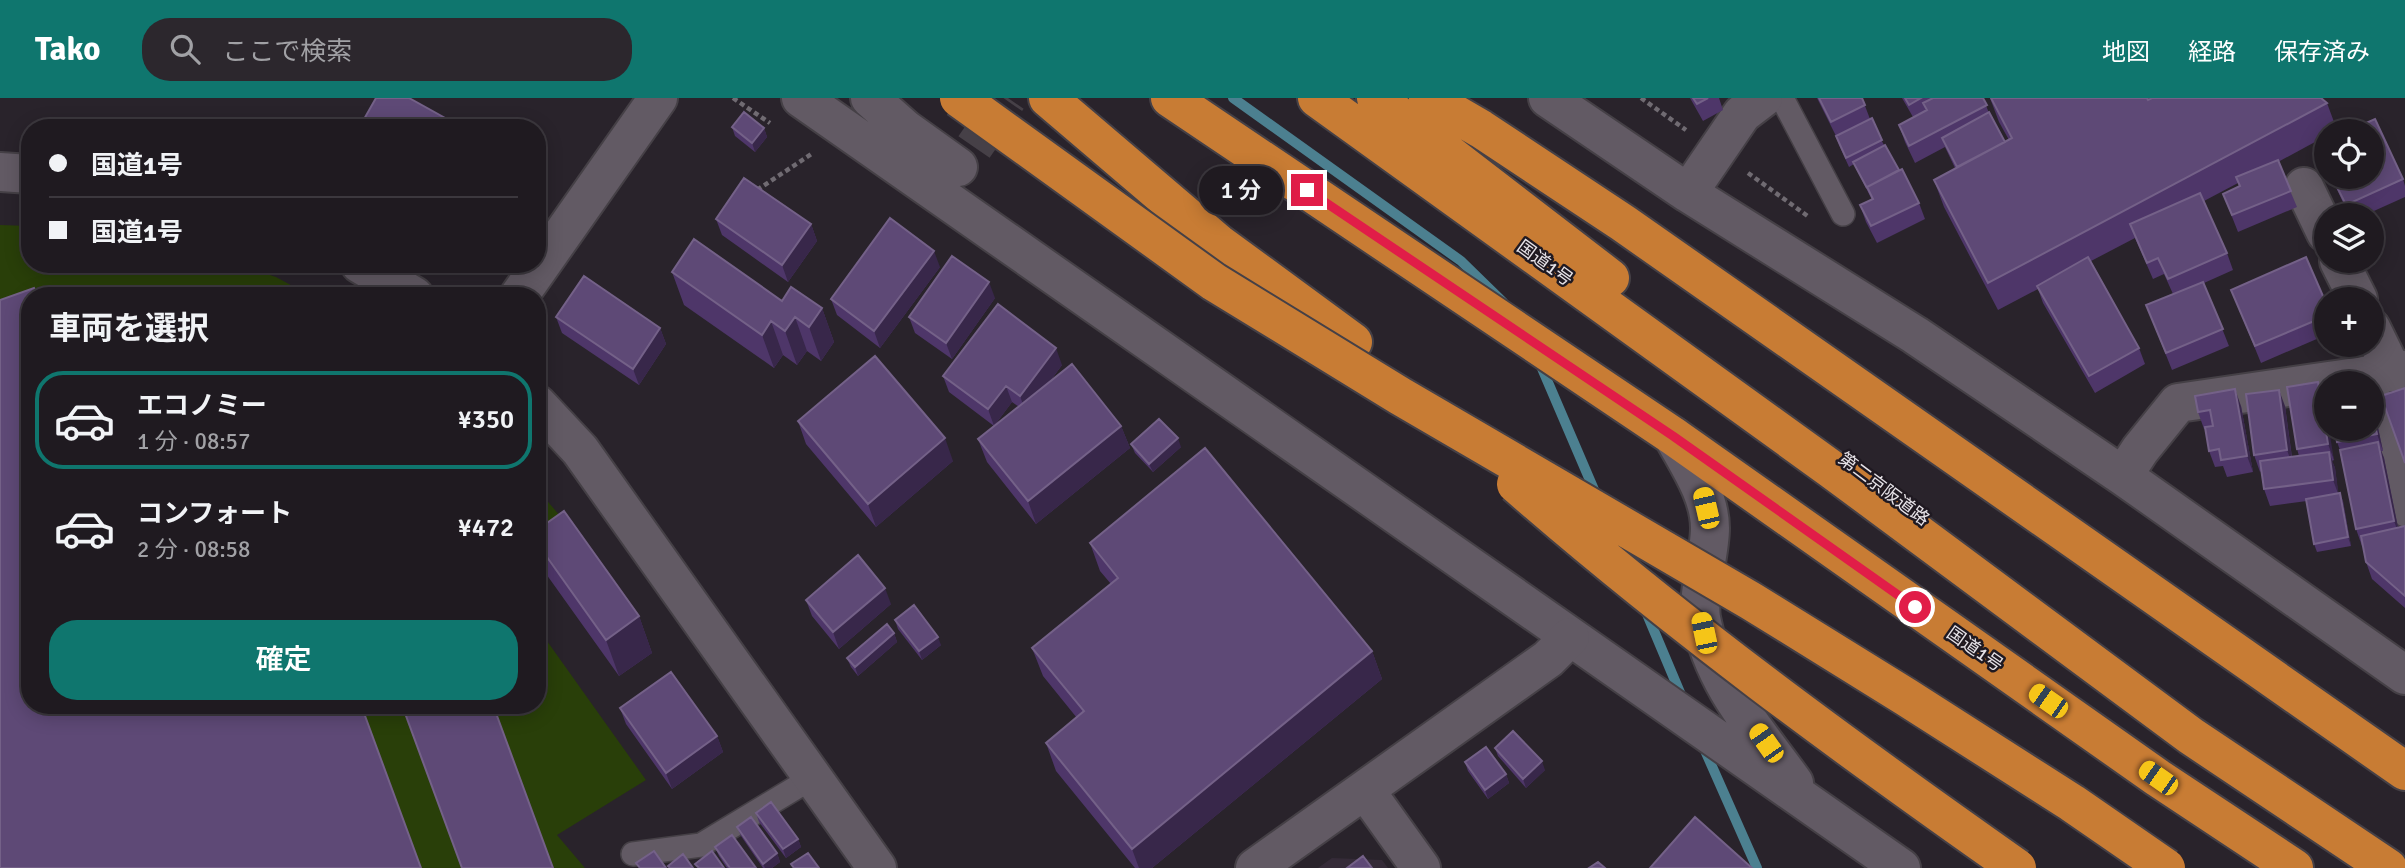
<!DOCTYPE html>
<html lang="ja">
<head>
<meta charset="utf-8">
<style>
  body { margin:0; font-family:Signika,"Noto Sans JP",sans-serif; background:#2c272d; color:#f1f3f6; height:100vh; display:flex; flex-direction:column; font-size:26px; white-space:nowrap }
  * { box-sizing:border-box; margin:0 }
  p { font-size:23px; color:#a1a1a5 }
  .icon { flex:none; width:38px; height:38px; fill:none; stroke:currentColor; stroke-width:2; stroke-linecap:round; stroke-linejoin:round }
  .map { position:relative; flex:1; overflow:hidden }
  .sheet { position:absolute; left:21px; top:189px; width:525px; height:427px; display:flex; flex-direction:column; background:#1f1a20; border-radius:28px; box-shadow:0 4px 18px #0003,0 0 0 2px #3c383e }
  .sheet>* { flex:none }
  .banner { position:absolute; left:21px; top:21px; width:525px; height:154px; border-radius:28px; box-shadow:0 4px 18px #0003,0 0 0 2px #3c383e; display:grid; align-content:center; height:154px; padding:0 28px; background:#1f1a20 }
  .controls { position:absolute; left:2314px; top:21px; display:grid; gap:14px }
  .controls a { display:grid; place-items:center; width:70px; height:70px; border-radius:50%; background:#1f1a20; box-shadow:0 4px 18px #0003,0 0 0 2px #3c383e; font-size:35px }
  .end { position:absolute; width:32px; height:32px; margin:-16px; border:9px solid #e11d48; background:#fff; box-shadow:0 0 0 4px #fff }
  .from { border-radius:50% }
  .bubble { position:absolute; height:49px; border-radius:24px; background:#1f1a20; box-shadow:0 4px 18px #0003,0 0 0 2px #3c383e; font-size:23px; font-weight:600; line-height:49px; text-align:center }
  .car { position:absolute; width:21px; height:42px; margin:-21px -10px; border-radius:9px; box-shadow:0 0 5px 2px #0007; background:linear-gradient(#f5c518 24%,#345 0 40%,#f5c518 0 76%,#345 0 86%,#f5c518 0) }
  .banner b { display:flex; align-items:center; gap:24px; height:66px; font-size:26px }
  .banner b+b { border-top:2px solid #3c383e }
  .banner i { width:18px; height:18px; background:#f1f3f6 }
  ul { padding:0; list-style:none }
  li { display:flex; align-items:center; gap:21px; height:98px; margin:0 14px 10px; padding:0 14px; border:4px solid transparent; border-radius:28px }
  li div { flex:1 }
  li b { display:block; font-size:26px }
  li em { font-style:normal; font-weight:600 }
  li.selected { border-color:#0f766e }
  li>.icon { width:63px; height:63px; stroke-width:1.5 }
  h2 { padding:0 28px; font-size:32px; line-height:84px }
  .primary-button { display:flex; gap:14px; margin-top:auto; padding:14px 28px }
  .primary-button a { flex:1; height:80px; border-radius:28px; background:#0f766e; color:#fff; font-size:28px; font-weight:600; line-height:80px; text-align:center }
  header { display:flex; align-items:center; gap:42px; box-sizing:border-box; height:98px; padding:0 35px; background:#0f766e; color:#fff }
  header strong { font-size:33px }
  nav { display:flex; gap:38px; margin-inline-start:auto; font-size:24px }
  .search { width:490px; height:63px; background:#2c272d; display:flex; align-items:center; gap:18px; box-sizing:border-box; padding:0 24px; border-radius:28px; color:#a1a1a5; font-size:26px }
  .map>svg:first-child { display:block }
  .built { fill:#352b38 }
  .green { fill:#293f09 }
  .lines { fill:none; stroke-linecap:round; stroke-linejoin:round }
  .stream { stroke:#4c8090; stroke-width:10 }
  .street-tunnel { stroke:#464047; stroke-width:38; stroke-dasharray:38 19; stroke-linecap:butt }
  .lane-casing { stroke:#454046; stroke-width:26 }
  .street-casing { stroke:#454046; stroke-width:42 }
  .secondary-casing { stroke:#454046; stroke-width:42 }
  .highway-casing { stroke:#454046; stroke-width:42 }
  .path { stroke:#706b72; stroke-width:4.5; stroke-dasharray:5 3.5; stroke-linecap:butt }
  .lane { stroke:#625a64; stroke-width:23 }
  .street { stroke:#625a64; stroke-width:38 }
  .secondary { stroke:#625a64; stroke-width:38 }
  .highway { stroke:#c87c34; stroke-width:38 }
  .highway-bridge-casing { stroke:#454046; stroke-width:42; stroke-linecap:butt }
  .highway-bridge { stroke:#c87c34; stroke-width:38 }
  .wall { fill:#4e3669 }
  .shaded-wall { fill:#38274a }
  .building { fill:#5e4976; stroke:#746188; stroke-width:2 }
  .route { stroke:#e11d48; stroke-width:9 }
  .labels { text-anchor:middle; stroke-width:5; stroke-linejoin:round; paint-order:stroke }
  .street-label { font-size:18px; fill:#e7e3e8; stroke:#1f1921 }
</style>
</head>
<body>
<header>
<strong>Tako</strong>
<div class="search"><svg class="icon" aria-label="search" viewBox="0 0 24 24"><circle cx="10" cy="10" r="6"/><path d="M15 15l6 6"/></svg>ここで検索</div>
<nav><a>地図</a><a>経路</a><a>保存済み</a></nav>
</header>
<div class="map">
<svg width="2405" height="770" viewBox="0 0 2405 770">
  <rect width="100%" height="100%" fill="#29232b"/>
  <path class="built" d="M1332,760L1382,762L1388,770H1318Z"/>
  <path class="green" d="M0,127L30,128V166H236L276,179L311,198H30V607H537V529L646,682L557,737L585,770H0Z
    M537,391L573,433L537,456Z"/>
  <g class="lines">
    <path class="stream" d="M1233,0L1461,163L1503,204
      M1538,261L1598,401
      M1644,509L1684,604
      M1703,648L1757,770"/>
    <path class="street-tunnel" d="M974,49L1008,0"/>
    <g class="lane-casing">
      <path id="lane" d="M1782,0L1843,116
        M2373,276L2405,417
        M633,756L701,747L812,680"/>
    </g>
    <g class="street-casing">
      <path id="street" d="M801,0L1901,770
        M870,0L905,31L958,69
        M1548,0L1688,95L1915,237L2123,378L2405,577
        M2304,89L2326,135
        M1688,95L1742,16L1763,0
        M2339,163L2358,201
        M2371,230L2392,273
        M1673,338C1688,366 1710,397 1710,430C1710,457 1697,495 1701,520C1712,585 1757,633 1794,685
        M2123,378L2140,352L2178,305L2405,272"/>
    </g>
    <g class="secondary-casing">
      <path id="secondary" d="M0,74L30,76
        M360,166L414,198
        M519,198L658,0
        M537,306L580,352L877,770
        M1365,692L1421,770
        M1255,770L1548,561L1570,539"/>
    </g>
    <g class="highway-casing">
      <path id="highway" d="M1048,0L1218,145L1353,244
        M1170,0L1673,338L2158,680L2294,770
        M1317,0L1831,371L2191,638L2388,770
        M1376,0L1610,180
        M1428,0L1481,31L1623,125L2405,673"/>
    </g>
    <path class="path" d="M733,0L770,25
      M1641,0L1686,32
      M1748,75L1809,119
      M757,92L813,55"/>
    <use href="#lane" class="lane"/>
    <use href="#street" class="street"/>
    <use href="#secondary" class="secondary"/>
    <use href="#highway" class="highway"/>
    <g class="highway-bridge-casing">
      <path id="highway-bridge" d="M959,0L1214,184L1400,298L1751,503L1906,599L2072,705L2166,770
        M1516,386C1675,525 1845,649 2017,770"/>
    </g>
    <use href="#highway-bridge" class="highway-bridge"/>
  </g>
  <path class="wall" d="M1690,0H1719L1723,12L1703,23Z
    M1817,0H1862L1870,21L1884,47L1919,105L1925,121L1877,145L1866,124L1860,107L1872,102L1854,66L1849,69L1839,47L1836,38Z
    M1902,0H1983L1989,15L2005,44L2009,42L1999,24L1990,0H2147L2148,2L2327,5L2337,32L2326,33V38L2278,64L2297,109L2238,134L2223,96L2240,88L2238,85L2204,103L2227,155L2233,172L2204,185L2229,248L2172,272L2146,207L2173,196L2164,176L2153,181L2135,140L2091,163L2139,250L2145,266L2095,295L2043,205L2038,191L1998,212L1944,109L1934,82L1955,70L1945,49L1915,65L1905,44L1899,27L1913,19Z
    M732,29L764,30L767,39L755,54L735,38Z
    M2331,79H2371L2403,81L2405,88V99L2365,117H2349Z
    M716,121L811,126L817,143L788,184L722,137Z
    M940,169L880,250L837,217L831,201Z
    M672,174L782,203L822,210L834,244L821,263L807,253L797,267L783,257L774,270L684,207Z
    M2231,192L2326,205V237L2261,265Z
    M995,200L952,261L915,235L909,219Z
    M556,219L660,230L666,246L639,287L562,235Z
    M1062,267L1048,286L1121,328L1130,350L1036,426L987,364L978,341L1019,309L1012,304L994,328L949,294L943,278Z
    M2318,284L2324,300L2326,311V331L2334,362L2332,363L2335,370L2338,395L2343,403L2351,448L2317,454L2314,446L2307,403L2270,408L2264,391L2261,373L2260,374L2254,357L2285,308L2292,359L2299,358L2297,351Z
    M2371,306L2375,316L2383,353H2381L2384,360L2398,430L2405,428V510L2372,481L2366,464L2363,447L2362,448L2356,431L2340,352L2337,344L2371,331Z
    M2241,308L2253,374L2227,379L2223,368L2215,369L2209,353L2205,331H2204L2198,314Z
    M798,323L953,363L876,429L806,346Z
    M1131,346L1181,349L1153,374L1135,355Z
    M537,432L639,518L652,555L619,578L544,473L537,454Z
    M1090,445L1372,553L1382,581L1152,770H1135L1056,673L1046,645L1077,620L1043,578L1032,550L1111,486L1100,473Z
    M806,502L891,506L839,551L812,518Z
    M895,522L941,547L922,562L898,531Z
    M894,535L897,544L858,578L851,569L847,560Z
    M620,610L717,638L723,654L672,691L626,626Z
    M1495,650L1545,672L1526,690L1498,658Z
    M1465,664L1506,676L1509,685L1488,701L1468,673Z
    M756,715L798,741L801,749L786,760L759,724Z
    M737,729L777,755L780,764L772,770H763L741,738Z
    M715,749L756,770H727L719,758Z"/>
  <path class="shaded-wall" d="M764,30L767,39L755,54L752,45Z
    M811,126L817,143L788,184L782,167Z
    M934,153L940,169L880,250L874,233Z
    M989,184L995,200L952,261L946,245Z
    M822,210L834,244L821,263L809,229Z
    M795,219L807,253L797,267L785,233Z
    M771,223L783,257L774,270L762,237Z
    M660,230L666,246L639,287L633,271Z
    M1056,250L1062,267L1026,315L1020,298Z
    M2318,284L2324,300L2326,311V331H2329L2334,362L2328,346Z
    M1006,288L1012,304L994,328L988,311Z
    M2235,291L2241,308L2253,374L2247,358Z
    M2279,292L2285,308L2293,369L2287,352Z
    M2371,306L2375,316L2383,353L2377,336Z
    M1121,328L1130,350L1036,426L1028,403Z
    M945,340L953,363L876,429L868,406Z
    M1178,340L1181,349L1153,374L1149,366Z
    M2378,344L2384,360L2400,439L2394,423Z
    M2329,354L2335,370L2339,398L2333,382Z
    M2340,395L2343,403L2351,448L2348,439Z
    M885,490L891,506L839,551L833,534Z
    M639,518L652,555L619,578L606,542Z
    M894,535L897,544L858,578L855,569Z
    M938,539L941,547L922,562L919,553Z
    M1372,553L1382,581L1152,770H1139L1132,751Z
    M717,638L723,654L672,691L666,675Z
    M1542,663L1545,672L1526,690L1523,681Z
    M1506,676L1509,685L1488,701L1485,692Z
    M798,741L801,749L786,760L783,751Z
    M777,755L780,764L772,770H765L763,766Z"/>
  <path class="building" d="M376,0H409L463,30H359Z
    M1693,0H1708L1697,6Z
    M1819,0H1862L1865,7L1831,24Z
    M1905,0H1921L1909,7Z
    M1933,0H1983L1987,7L1909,48L1899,27L1927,12L1923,5Z
    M1991,0H2147L2148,2L2152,0H2321L2327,5L1988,185L1934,82L2012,40Z
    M744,14L764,30L752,45L732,29Z
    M1989,14L2005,44L1957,69L1942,40Z
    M1872,20L1882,42L1846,60L1836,38Z
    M2375,21L2403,81L2346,107L2332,79H2371V33H2348Z
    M2326,43V64L2318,47Z
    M1885,47L1899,72L1867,89V90L1853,64Z
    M2278,62L2291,93L2232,117L2223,96L2240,88L2236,79Z
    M1902,71L1919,105L1871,128L1860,107L1873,101L1867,89Z
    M744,80L811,126L782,167L716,121Z
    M2200,95L2227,155L2168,181L2158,160L2147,165L2130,126Z
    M890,120L934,153L874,233L831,201Z
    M694,141L782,203L791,189L822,210L809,229L795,219L785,233L771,223L762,237L672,174Z
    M952,158L989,184L946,245L909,219Z
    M2088,159L2139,250L2089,278L2037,188Z
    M2306,159L2326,205V218L2255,248L2231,192Z
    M584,178L660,230L633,271L556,219Z
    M2203,184L2223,231L2166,255L2146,207Z
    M34,190L37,198H30V607H361L421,770H0V202Z
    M998,206L1056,250L1020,298L1006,288L988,311L943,278Z
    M875,258L945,340L868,406L798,323Z
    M1072,266L1121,328L1028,403L978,341Z
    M2318,284L2328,346L2297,351L2287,289Z
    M2405,290V365L2381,298Z
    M2235,291L2247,358L2221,362L2219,351L2209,353L2205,329L2213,328L2210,312L2198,314L2195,298Z
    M2279,292L2287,352L2254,357L2246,296Z
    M2371,310L2377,336L2337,344L2335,331H2371Z
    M1159,321L1178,340L1149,366L1131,346Z
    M2378,344L2394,423L2356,431L2340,352Z
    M1205,350L1372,553L1132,751L1046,645L1084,613L1032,550L1118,480L1090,445Z
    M2329,354L2333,382L2264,391L2260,363Z
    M2340,395L2348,439L2314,446L2306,401Z
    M564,413L639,518L606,542L537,445V432Z
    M2405,428V498L2366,464L2361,438Z
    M858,457L885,490L833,534L806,502Z
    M914,507L938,539L919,553L895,522Z
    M887,526L894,535L855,569L847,560Z
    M671,574L717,638L666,675L620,610Z
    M402,607H493L553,770H462Z
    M1513,633L1542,663L1523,681L1495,650Z
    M1486,649L1506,676L1485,692L1465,664Z
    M771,704L798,741L783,751L756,715Z
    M751,719L777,755L763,766L737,729Z
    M1695,719L1752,770H1650Z
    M732,737L756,770H730L715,749Z
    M654,753L666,770H640L636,765Z
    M712,753L724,770H699L695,766Z
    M808,755L819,770H794L791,766Z
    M683,756L693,770H670L668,768Z
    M1363,758L1372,770H1347Z
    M1598,764L1605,770H1589Z"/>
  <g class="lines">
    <path class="route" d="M1307,92L1673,338L1915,509"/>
  </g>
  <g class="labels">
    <g class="street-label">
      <text transform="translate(1545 165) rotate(36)" y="6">国道1号</text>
      <text transform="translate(1884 391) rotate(37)" y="6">第二京阪道路</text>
      <text transform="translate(1975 551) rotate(35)" y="6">国道1号</text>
    </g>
  </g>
</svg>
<div class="controls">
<a><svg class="icon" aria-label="locate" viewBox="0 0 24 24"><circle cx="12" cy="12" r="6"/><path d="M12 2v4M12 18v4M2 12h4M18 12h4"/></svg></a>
<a><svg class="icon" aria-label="layers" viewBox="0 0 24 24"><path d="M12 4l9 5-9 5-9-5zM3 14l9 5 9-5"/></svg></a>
<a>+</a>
<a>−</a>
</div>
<i class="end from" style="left:1915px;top:509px"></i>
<i class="end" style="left:1307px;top:92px"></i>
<div class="bubble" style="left:1199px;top:68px;width:84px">1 分</div>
<i class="car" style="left:1706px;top:410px;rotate:347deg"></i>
<i class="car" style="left:1704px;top:535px;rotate:348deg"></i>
<i class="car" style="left:2048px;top:603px;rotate:305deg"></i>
<i class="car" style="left:1766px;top:645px;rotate:325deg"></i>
<i class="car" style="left:2158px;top:680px;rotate:305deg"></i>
<div class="banner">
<b><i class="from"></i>国道1号</b>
<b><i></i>国道1号</b>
</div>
<section class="sheet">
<h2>車両を選択</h2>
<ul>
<li class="selected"><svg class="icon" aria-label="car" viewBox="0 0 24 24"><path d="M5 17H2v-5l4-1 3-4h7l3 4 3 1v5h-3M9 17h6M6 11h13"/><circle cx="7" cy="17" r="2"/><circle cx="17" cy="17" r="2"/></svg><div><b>エコノミー</b><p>1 分 · 08:57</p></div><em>¥350</em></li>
<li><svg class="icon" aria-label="car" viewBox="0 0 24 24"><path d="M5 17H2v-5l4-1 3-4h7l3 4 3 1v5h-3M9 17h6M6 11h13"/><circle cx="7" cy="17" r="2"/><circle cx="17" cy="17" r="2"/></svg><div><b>コンフォート</b><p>2 分 · 08:58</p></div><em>¥472</em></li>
</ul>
<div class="primary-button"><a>確定</a></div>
</section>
</div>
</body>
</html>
